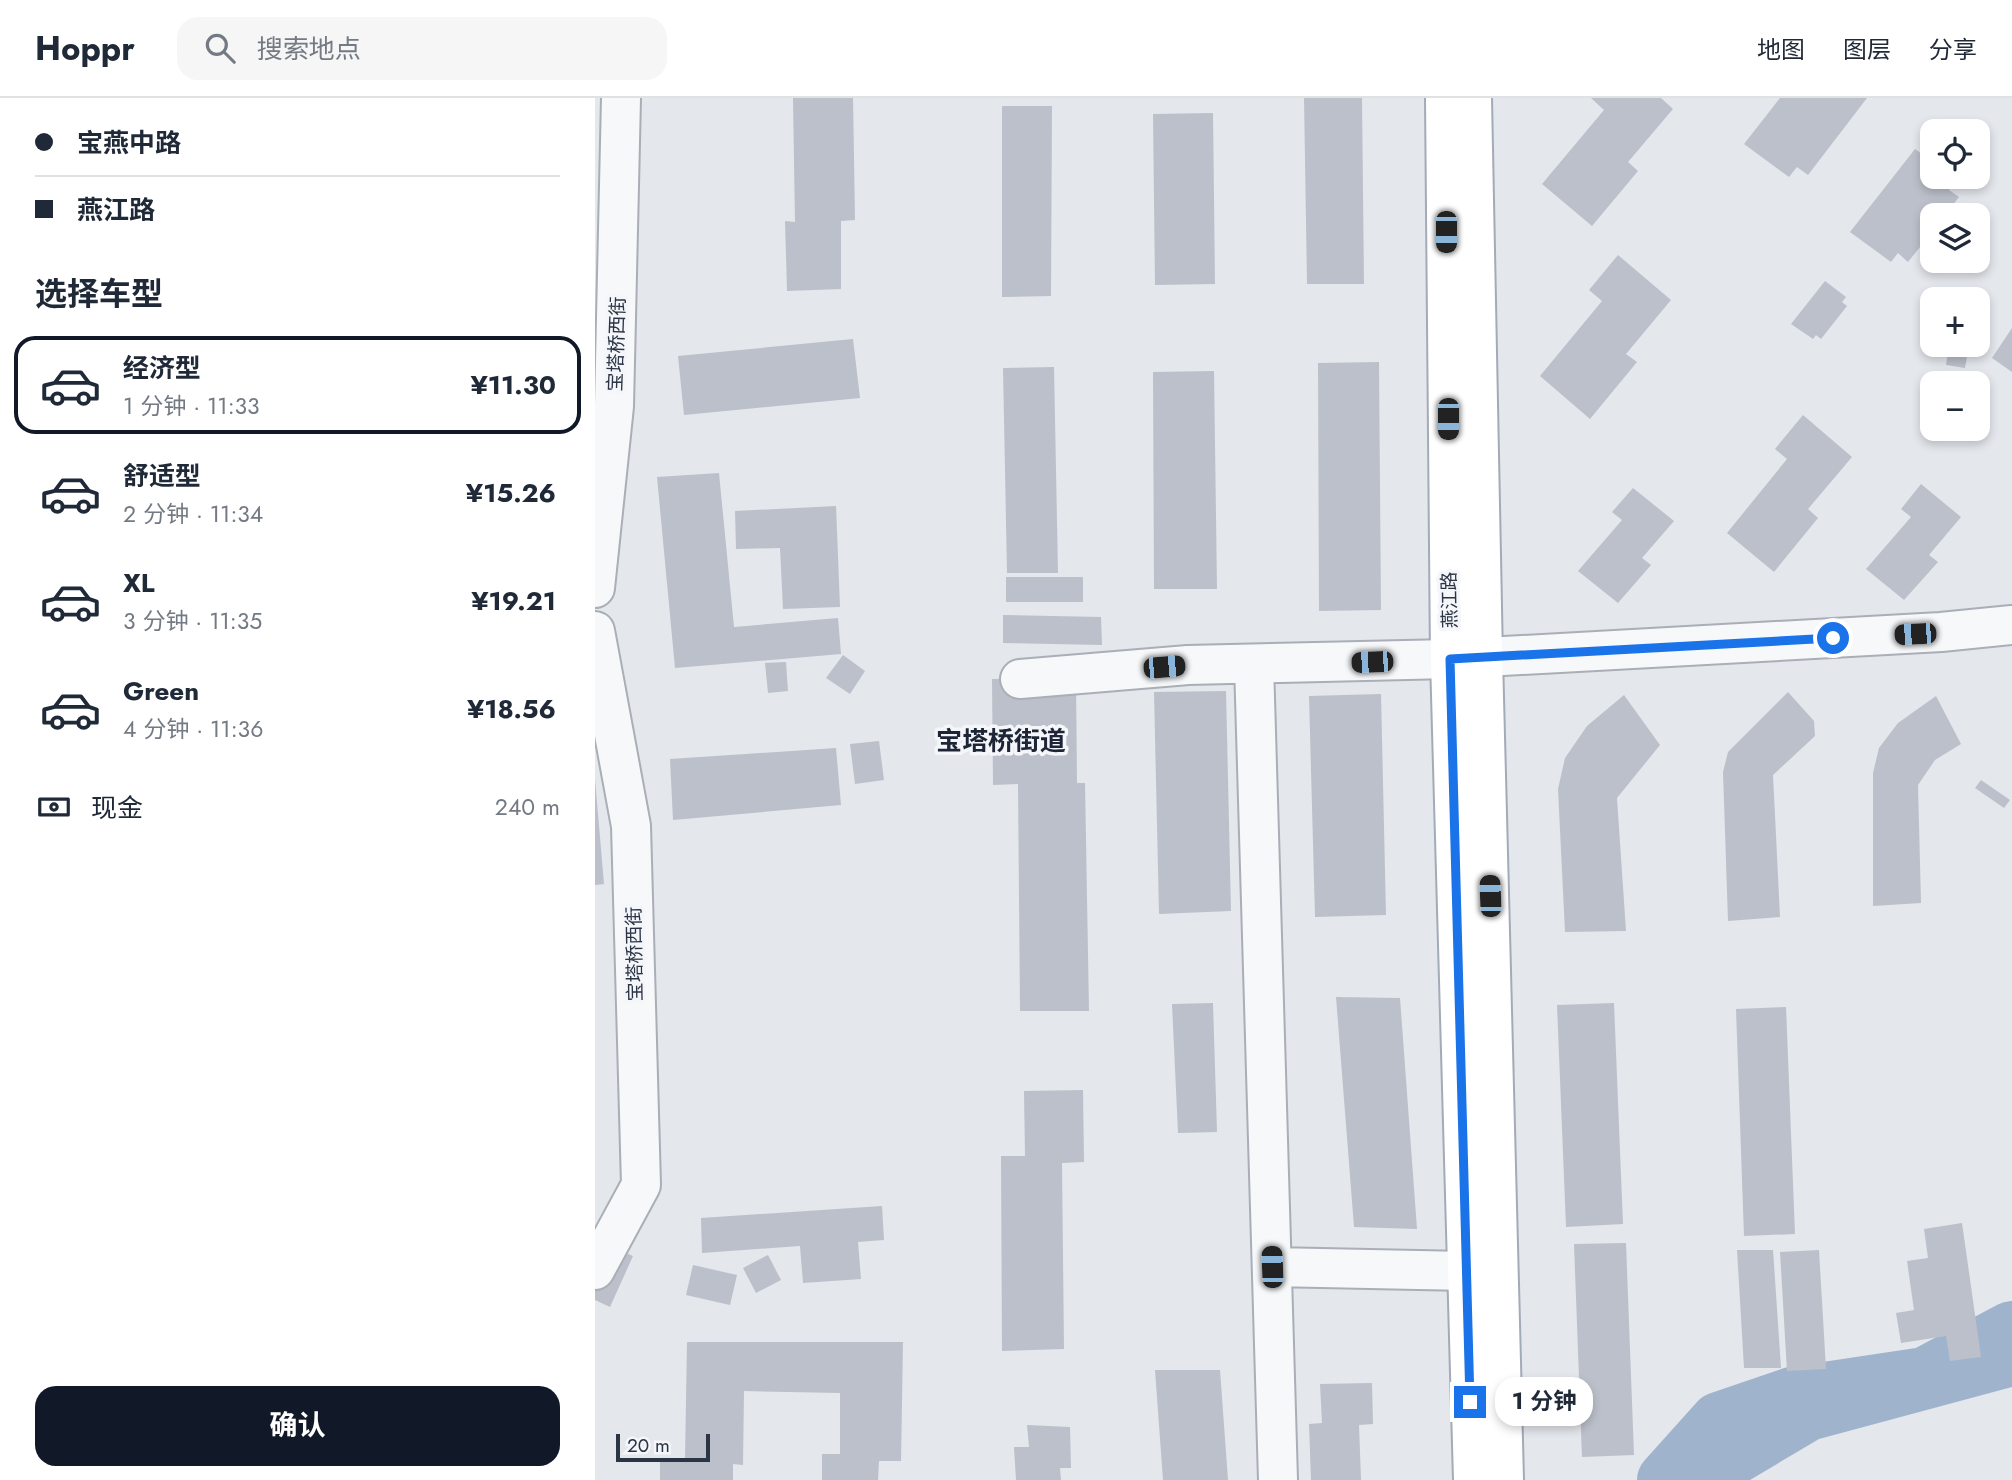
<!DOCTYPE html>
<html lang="zh">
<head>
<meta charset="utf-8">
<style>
  body { margin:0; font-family:Jost,"Noto Sans SC",sans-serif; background:#f6f6f7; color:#1f2937; height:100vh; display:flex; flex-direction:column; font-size:26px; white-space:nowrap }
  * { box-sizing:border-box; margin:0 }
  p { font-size:23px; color:#747a83 }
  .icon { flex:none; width:38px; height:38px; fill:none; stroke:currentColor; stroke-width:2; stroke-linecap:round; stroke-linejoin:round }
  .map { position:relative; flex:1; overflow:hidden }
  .panel { display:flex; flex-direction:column; background:#fff; width:595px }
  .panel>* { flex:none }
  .hud { display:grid; align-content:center; height:154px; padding:0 35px; background:#fff }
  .tools { position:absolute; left:1325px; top:21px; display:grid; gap:14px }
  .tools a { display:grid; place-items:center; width:70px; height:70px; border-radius:14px; background:#fff; box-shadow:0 4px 10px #0003; font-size:35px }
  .scale { position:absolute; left:21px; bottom:18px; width:94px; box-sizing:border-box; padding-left:7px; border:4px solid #2b3445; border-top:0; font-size:19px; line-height:24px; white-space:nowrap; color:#2b3445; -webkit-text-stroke:5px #f4f6f9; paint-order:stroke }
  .end { position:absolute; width:32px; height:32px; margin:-16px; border:9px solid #1a73e8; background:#fff; box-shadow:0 0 0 4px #fff }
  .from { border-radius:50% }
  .bubble { position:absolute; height:49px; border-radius:21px; background:#fff; box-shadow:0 4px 10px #0003; font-size:23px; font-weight:700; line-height:49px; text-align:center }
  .car { position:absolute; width:21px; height:42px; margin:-21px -10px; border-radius:9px; box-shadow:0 0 5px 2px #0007; background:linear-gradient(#222 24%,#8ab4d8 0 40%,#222 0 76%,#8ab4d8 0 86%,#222 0) }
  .hud b { display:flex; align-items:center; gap:24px; height:66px; font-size:26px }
  .hud b+b { border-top:2px solid #e0e1e3 }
  .hud i { width:18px; height:18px; background:#1f2937 }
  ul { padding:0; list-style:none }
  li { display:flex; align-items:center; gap:21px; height:98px; margin:0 14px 10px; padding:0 21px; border:4px solid transparent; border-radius:21px }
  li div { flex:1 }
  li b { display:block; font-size:26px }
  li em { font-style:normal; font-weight:700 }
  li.selected { border-color:#111827 }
  li>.icon { width:63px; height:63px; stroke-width:1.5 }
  h2 { padding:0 35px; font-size:32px; line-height:84px }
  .pay { display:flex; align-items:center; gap:18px; height:77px; padding:0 35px; font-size:26px }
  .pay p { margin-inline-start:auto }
  .action { display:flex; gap:14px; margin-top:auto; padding:14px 35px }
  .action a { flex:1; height:80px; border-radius:21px; background:#111827; color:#fff; font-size:28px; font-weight:700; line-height:80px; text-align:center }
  header { display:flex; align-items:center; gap:42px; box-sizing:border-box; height:98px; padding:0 35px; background:#fff; border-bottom:2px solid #e0e1e3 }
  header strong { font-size:33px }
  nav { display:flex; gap:38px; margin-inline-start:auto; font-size:24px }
  .search { width:490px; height:63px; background:#f6f6f7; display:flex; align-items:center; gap:18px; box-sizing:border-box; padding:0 24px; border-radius:21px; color:#747a83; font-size:26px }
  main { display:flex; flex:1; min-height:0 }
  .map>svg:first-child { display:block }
  .water { fill:#9fb4cc }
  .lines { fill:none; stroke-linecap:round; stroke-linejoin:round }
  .river { stroke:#9fb4cc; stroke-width:58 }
  .building { fill:#bbc0ca }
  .minor-casing { stroke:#a9aeb7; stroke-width:42 }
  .major-casing { stroke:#a3abb8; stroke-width:42 }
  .minor { stroke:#f7f8fa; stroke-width:38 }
  .major { stroke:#fff; stroke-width:38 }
  .route { stroke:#1a73e8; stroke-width:9 }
  .labels { text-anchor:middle; stroke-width:7; stroke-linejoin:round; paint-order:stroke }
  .street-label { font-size:19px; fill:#2b3445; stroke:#f4f6f9 }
  .district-label { font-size:26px; font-weight:bold; fill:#1d2536; stroke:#f4f6f9 }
</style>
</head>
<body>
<header>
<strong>Hoppr</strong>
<div class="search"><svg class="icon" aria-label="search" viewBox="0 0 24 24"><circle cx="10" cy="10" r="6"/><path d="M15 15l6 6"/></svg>搜索地点</div>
<nav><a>地图</a><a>图层</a><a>分享</a></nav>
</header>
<main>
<section class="panel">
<div class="hud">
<b><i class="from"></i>宝燕中路</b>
<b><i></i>燕江路</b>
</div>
<h2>选择车型</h2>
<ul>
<li class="selected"><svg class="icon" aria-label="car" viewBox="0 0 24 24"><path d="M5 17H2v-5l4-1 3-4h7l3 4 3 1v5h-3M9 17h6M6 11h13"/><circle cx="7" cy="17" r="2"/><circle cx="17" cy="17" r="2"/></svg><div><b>经济型</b><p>1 分钟 · 11:33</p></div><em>¥11.30</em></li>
<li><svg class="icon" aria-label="car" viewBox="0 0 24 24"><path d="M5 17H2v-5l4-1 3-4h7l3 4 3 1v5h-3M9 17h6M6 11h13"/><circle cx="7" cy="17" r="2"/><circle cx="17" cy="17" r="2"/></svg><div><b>舒适型</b><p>2 分钟 · 11:34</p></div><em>¥15.26</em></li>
<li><svg class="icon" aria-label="car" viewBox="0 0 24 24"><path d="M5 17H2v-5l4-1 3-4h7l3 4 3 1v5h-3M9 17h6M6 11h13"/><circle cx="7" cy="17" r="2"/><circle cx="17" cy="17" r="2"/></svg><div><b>XL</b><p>3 分钟 · 11:35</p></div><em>¥19.21</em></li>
<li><svg class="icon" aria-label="car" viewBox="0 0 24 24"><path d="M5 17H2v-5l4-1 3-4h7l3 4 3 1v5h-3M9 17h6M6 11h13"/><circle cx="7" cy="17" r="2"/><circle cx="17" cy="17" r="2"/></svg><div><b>Green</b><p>4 分钟 · 11:36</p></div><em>¥18.56</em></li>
</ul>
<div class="pay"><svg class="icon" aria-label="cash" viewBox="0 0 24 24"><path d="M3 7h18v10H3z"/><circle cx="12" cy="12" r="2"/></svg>现金<p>240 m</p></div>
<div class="action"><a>确认</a></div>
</section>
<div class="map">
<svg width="1417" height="1382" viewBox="0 0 1417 1382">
  <rect width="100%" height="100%" fill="#e4e7ec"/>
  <path class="water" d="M1417,1247V1289L1224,1341L1155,1382H1088C1161,1299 1313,1270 1417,1247Z"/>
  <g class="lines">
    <path class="river" d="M1071,1382L1124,1323L1197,1298L1330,1278L1417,1232"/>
  </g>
  <path class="building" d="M198,0H258L260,122L246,123V191L192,193L190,123L200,124Z
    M709,0H767L769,186H712Z
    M996,0H1066L1078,11L1033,64L1043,73L997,128L947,86L1009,12Z
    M1185,0H1272L1213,77L1202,69L1194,79L1149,46Z
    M407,8H457L456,198L407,199Z
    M618,15L620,186L560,187L558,16Z
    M1320,51L1337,63V79L1361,81L1354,92L1364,99L1350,117H1337V134L1313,164L1303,155L1296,164L1255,134Z
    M1023,157L1076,202L1031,256L1042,264L995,321L945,278L1007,203L994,192Z
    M1230,183L1251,199L1247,204L1252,208L1226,241L1221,237L1218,241L1196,226Z
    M1417,230V274L1397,260Z
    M258,241L265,300L89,317L83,258Z
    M1354,247H1374L1370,270L1351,267Z
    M784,264L786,512L724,513L723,265Z
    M459,269L463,475H412L408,270Z
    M619,273L622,491H559L558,274Z
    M1208,317L1257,359L1213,411L1223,420L1179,474L1132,435L1192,361L1180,351Z
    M124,375L139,529L243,520L246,556L80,570L62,379Z
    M1326,386L1366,419L1334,457L1343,464L1309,502L1271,471L1316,419L1306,411Z
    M1038,390L1079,423L1047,460L1056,467L1023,505L983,473L1027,422L1017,414Z
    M241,408L245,509L188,511L185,450L141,451L140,413Z
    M411,479H488V504H411Z
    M408,517L506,519L507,547L408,545Z
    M248,557L270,573L255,596L231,580Z
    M191,564L193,593L173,595L170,565Z
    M481,580L482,685H490L494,913H425L423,686L398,687L397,581Z
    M631,593L636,813L564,816L559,594Z
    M1193,594L1219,623L1220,638L1178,677L1185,819L1133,823L1128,674L1133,654Z
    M786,596L791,817L720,819L714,598Z
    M1029,597L1065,647L1022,700L1031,833L970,834L963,691L970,660L992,628Z
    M1341,598L1366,646L1340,662L1323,687L1326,805L1278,808V675L1284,650L1303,625Z
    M284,643L289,682L260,686L255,646Z
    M241,650L246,707L78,722L75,661Z
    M0,681L9,786L0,787Z
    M1386,682L1415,702L1409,710L1380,690Z
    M741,899L805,900L822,1131L759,1129Z
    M618,905L622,1034L583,1035L577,906Z
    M1019,905L1028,1126L971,1129L962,907Z
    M1191,909L1200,1136L1149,1138L1141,911Z
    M488,992L489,1064L467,1065L469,1251L407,1253L406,1058H430L429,993Z
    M287,1108L289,1142L263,1144L266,1181L208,1185L205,1148L107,1155L106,1120Z
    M1367,1125L1386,1259L1355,1263L1351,1238L1306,1245L1301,1215L1319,1212L1312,1163L1333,1160L1329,1131Z
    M1031,1145L1039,1357L987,1359L979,1146Z
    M10,1146L38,1158L15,1209L0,1202V1169Z
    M1142,1152H1178L1186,1270H1149Z
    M1224,1152L1231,1271L1192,1273L1185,1154Z
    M173,1157L186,1182L161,1195L148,1170Z
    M98,1167L142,1177L135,1207L91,1197Z
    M92,1244H308L306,1363H284L283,1382H227V1356H245V1295L149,1293L148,1367L138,1366V1382H65V1360H90Z
    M560,1272H625L633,1382H568Z
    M777,1285L778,1326L764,1327L766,1382H716L714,1326L727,1325L725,1286Z
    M432,1327L475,1329L476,1370H465L466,1382H421L419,1349H434Z"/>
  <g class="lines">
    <g class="minor-casing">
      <path id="minor" d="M0,490L19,308L26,0
        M0,533L36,728L46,1087L0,1172
        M659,566L683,1382
        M425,581L593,567L855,561L1346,534L1417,527
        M677,1169L872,1173"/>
    </g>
    <g class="major-casing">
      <path id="major" d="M850,0L855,561L878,1382
        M877,0L888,560L909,1382"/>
    </g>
    <use href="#minor" class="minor"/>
    <use href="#major" class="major"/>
  </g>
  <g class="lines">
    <path class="route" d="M875,1304L855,561L1238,540"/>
  </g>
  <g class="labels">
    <g class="street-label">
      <text transform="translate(21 246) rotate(-88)" y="7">宝塔桥西街</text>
      <text transform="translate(854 502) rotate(-91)" y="7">燕江路</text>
      <text transform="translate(39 856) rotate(-91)" y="7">宝塔桥西街</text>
    </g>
    <g class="district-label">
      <text x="406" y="652">宝塔桥街道</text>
    </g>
  </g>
</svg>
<div class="tools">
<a><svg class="icon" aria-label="locate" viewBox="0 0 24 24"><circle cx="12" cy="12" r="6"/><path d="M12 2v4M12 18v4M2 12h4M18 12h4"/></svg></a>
<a><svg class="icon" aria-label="layers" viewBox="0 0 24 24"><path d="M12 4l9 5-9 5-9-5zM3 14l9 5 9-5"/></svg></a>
<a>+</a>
<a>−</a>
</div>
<div class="scale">20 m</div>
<i class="end from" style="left:1238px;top:540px"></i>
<i class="end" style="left:875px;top:1304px"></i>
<div class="bubble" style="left:900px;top:1279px;width:98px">1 分钟</div>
<i class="car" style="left:851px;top:134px;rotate:180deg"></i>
<i class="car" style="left:853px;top:321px;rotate:180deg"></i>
<i class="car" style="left:1320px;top:536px;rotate:267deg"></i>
<i class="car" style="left:777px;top:564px;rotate:268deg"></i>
<i class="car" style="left:569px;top:569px;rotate:85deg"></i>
<i class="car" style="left:895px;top:798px;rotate:358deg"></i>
<i class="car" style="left:677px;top:1169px;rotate:358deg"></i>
</div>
</main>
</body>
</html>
